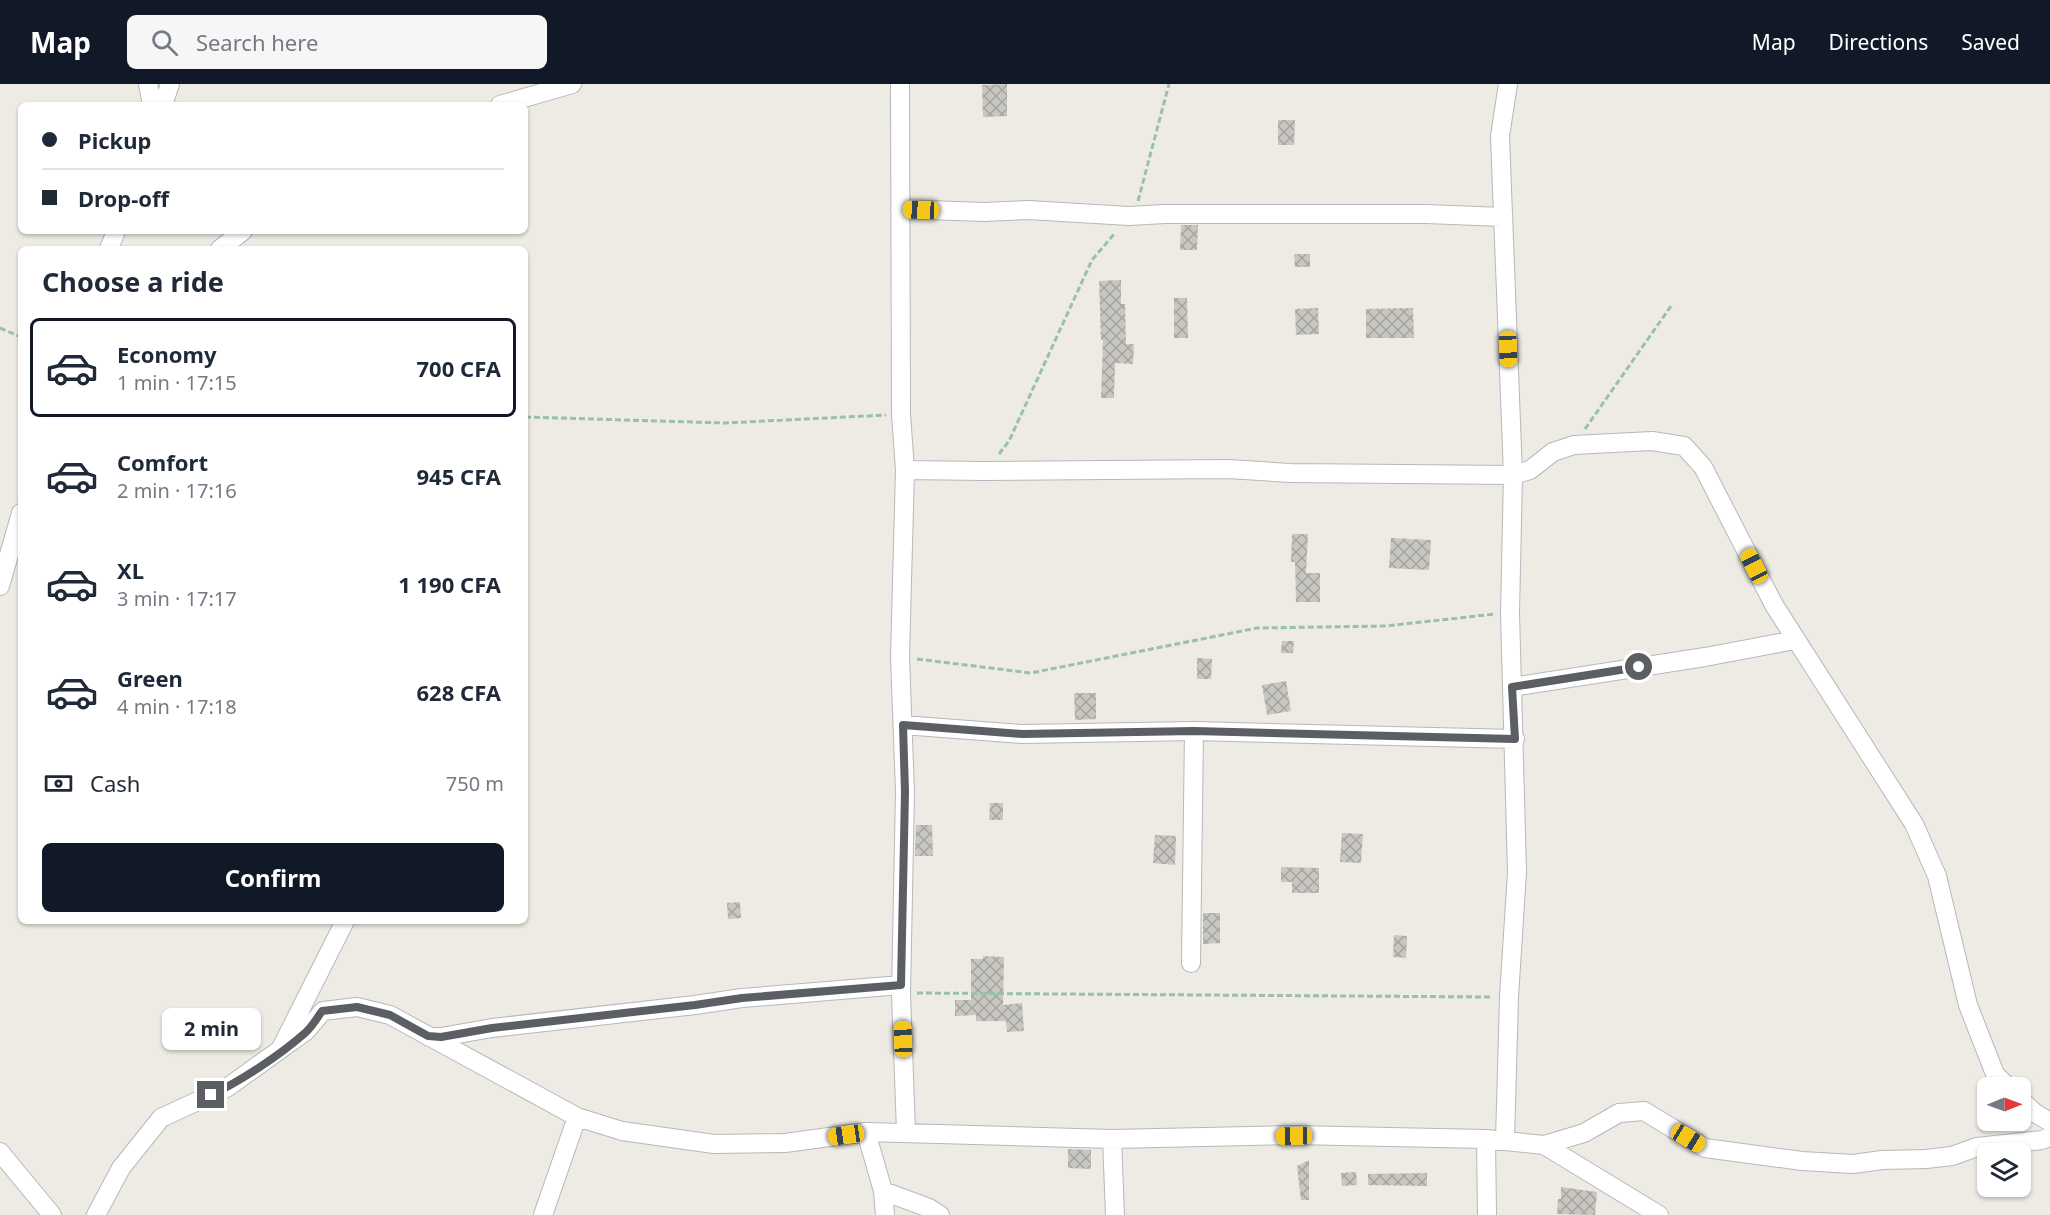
<!DOCTYPE html>
<html lang="en">
<head>
<meta charset="utf-8">
<style>
  body { margin:0; font-family:"Noto Sans",sans-serif; background:#f6f6f7; color:#1f2937; height:100vh; display:flex; flex-direction:column; font-size:22px; white-space:nowrap }
  * { box-sizing:border-box; margin:0 }
  p { font-size:20px; color:#747a83 }
  .icon { flex:none; width:33px; height:33px; fill:none; stroke:currentColor; stroke-width:2; stroke-linecap:round; stroke-linejoin:round }
  .map { position:relative; flex:1; overflow:hidden }
  .panel { position:absolute; left:18px; top:162px; width:510px; height:678px; display:flex; flex-direction:column; background:#fff; border-radius:9px; box-shadow:0 2px 4px #0004 }
  .panel>* { flex:none }
  .banner { position:absolute; left:18px; top:18px; width:510px; height:132px; border-radius:9px; box-shadow:0 2px 4px #0004; display:grid; align-content:center; height:132px; padding:0 24px; background:#fff }
  .needle { width:39px; rotate:89deg }
  .tools { position:absolute; left:1977px; top:993px; display:grid; gap:12px }
  .tools a { display:grid; place-items:center; width:54px; height:54px; border-radius:9px; background:#fff; box-shadow:0 2px 4px #0004; font-size:30px }
  .end { position:absolute; width:27px; height:27px; margin:-14px; border:8px solid #5b5e62; background:#fff; box-shadow:0 0 0 3px #fff }
  .from { border-radius:50% }
  .bubble { position:absolute; height:42px; border-radius:9px; background:#fff; box-shadow:0 2px 4px #0004; font-size:20px; font-weight:700; line-height:42px; text-align:center }
  .car { position:absolute; width:18px; height:36px; margin:-18px -9px; border-radius:8px; box-shadow:0 0 4px 2px #0007; background:linear-gradient(#f5c518 24%,#345 0 40%,#f5c518 0 76%,#345 0 86%,#f5c518 0) }
  .banner b { display:flex; align-items:center; gap:21px; height:57px; font-size:22px }
  .banner b+b { border-top:2px solid #e0e1e3 }
  .banner i { width:15px; height:15px; background:#1f2937 }
  ul { padding:0; list-style:none }
  li { display:flex; align-items:center; gap:18px; height:99px; margin:0 12px 9px; padding:0 12px; border:3px solid transparent; border-radius:9px }
  li div { flex:1 }
  li b { display:block; font-size:22px }
  li em { font-style:normal; font-weight:700 }
  li.current { border-color:#111827 }
  li>.icon { width:54px; height:54px; stroke-width:1.5 }
  h2 { padding:0 24px; font-size:27px; line-height:72px }
  .pay { display:flex; align-items:center; gap:15px; height:66px; padding:0 24px; font-size:22px }
  .pay p { margin-inline-start:auto }
  .button { display:flex; gap:12px; margin-top:auto; padding:12px 24px }
  .button a { flex:1; height:69px; border-radius:9px; background:#111827; color:#fff; font-size:24px; font-weight:700; line-height:69px; text-align:center }
  header { display:flex; align-items:center; gap:36px; box-sizing:border-box; height:84px; padding:0 30px; background:#111827; color:#fff }
  header strong { font-size:28px }
  nav { display:flex; gap:33px; margin-inline-start:auto; font-size:21px }
  .search { width:420px; height:54px; background:#f6f6f7; display:flex; align-items:center; gap:15px; box-sizing:border-box; padding:0 21px; border-radius:9px; color:#747a83; font-size:22px }
  .map>svg:first-child { display:block }
  .building { fill:url(#building-cross-hatch) }
  .lines { fill:none; stroke-linecap:round; stroke-linejoin:round }
  .minor-casing { stroke:#b5b8bc; stroke-width:20 }
  .path { stroke:#9ac0a8; stroke-width:3; stroke-dasharray:6 3; stroke-linecap:butt }
  .minor { stroke:#fff; stroke-width:18 }
  .route { stroke:#5b5e62; stroke-width:8 }
</style>
</head>
<body>
<header>
<strong>Map</strong>
<div class="search"><svg class="icon" aria-label="search" viewBox="0 0 24 24"><circle cx="10" cy="10" r="6"/><path d="M15 15l6 6"/></svg>Search here</div>
<nav><a>Map</a><a>Directions</a><a>Saved</a></nav>
</header>
<div class="map">
<svg width="2050" height="1131" viewBox="0 0 2050 1131">
  <defs>
    <pattern id="building-cross-hatch" width="8" height="8" patternUnits="userSpaceOnUse" patternTransform="scale(1.5)"><rect width="8" height="8" fill="#c8c6c0"/><path d="M0 0l8 8M0 8l8-8" fill="none" stroke="#a5a49f"/></pattern>
  </defs>
  <rect width="100%" height="100%" fill="#edebe3"/>
  <path class="building" d="M1007,0V32L983,33L982,1Z
    M1278,36H1295L1294,61H1278Z
    M1181,141H1198L1197,166H1180Z
    M1294,170H1310V183H1295Z
    M1121,196V220H1125L1126,260H1134L1133,280L1115,279L1114,314H1101L1103,256H1101L1099,197Z
    M1174,214H1187L1188,254H1174Z
    M1318,224L1319,250L1296,251L1295,225Z
    M1413,224L1414,254H1366V225Z
    M1292,450H1308L1306,489H1320V518H1296L1295,478H1291Z
    M1391,454L1431,456L1429,486L1389,484Z
    M1282,557H1294L1293,569H1281Z
    M1197,574L1212,575L1211,595H1197Z
    M1286,597L1291,627L1267,631L1262,601Z
    M1074,609H1096V635L1075,636Z
    M990,719H1003V736H989Z
    M916,741H932L933,772H915Z
    M1342,749L1363,750L1361,779L1340,778Z
    M1155,751L1176,752L1175,781L1153,779Z
    M1281,783L1319,784V809H1292V798H1281Z
    M740,818L741,834L728,835L727,819Z
    M1203,829H1220V859L1203,860Z
    M1394,851L1407,852L1406,874L1393,873Z
    M983,872L1004,873L1003,921L1022,919L1024,947L1007,948L1006,937H976V931L955,932V916H971V875H983Z
    M1068,1065L1091,1066V1085L1068,1084Z
    M1309,1076V1116H1301L1297,1082Z
    M1356,1088L1357,1101L1342,1102L1341,1089Z
    M1427,1089V1102L1368,1101V1090Z
    M1561,1103L1597,1108L1595,1131L1557,1130L1558,1115H1561Z"/>
  <g class="lines">
    <g class="minor-casing">
      <path id="minor" d="M148,0L152,21
        M900,0L901,330L905,386L900,573L905,708L901,909L906,1048
        M163,21L170,0
        M500,21L572,0
        M900,125L984,128L1028,126L1129,132L1165,130H1426L1503,133
        M109,165L116,147
        M220,165L243,147
        M905,386L984,387L1228,385L1290,389L1513,391L1530,386L1553,368L1574,361L1652,357L1684,362L1703,383L1774,521L1914,740L1937,792L1968,921L1995,990L2009,1004
        M0,502L21,429
        M1512,603L1705,573L1795,556
        M903,641L1022,650L1194,647L1515,655
        M1191,879L1194,647
        M429,953H441L492,944L695,921L742,914L901,901
        M281,964L345,837
        M2020,1015L2035,1029L2050,1038
        M866,1048L883,1107L885,1131
        M1112,1055L1115,1131
        M1486,1055L1487,1131
        M1505,1056L1509,913L1517,788L1510,529L1513,391L1500,52L1508,0
        M1544,1061L1659,1131
        M0,1068L52,1131
        M883,1107L929,1124L940,1131
        M96,1131L121,1084L161,1034L228,1003L306,947L323,927L357,923L390,931L577,1033L622,1047L714,1060L785,1059L866,1048L1112,1055L1294,1051L1486,1055L1544,1061L1584,1049L1619,1029L1644,1027L1705,1064L1802,1077L1853,1080L1882,1076L1926,1075L1952,1072L1977,1063L2042,1056L2050,1053
        M543,1131L577,1033"/>
    </g>
    <path class="path" d="M1138,117L1169,0
      M0,244L21,253
      M525,333L725,339L886,331
      M1585,345L1671,222
      M999,370L1009,357L1092,176L1115,149
      M917,575L1031,589L1257,544L1386,542L1495,530
      M917,909L1492,913"/>
    <use href="#minor" class="minor"/>
  </g>
  <g class="lines">
    <path class="route" d="M211,1011C241,997 280,971 305,949C312,943 317,934 322,927L357,923L390,931L428,952L441,953L492,944L695,921L742,914L901,901L905,708L903,641L1022,650L1194,647L1515,655L1512,603L1639,583"/>
  </g>
</svg>
<div class="tools">
<a><svg class="needle" viewBox="-14 -14 28 28"><path d="M0-13l5 13h-10z" fill="#e53935"/><path d="M0 13l5-13h-10z" fill="#747a83"/></svg></a>
<a><svg class="icon" aria-label="layers" viewBox="0 0 24 24"><path d="M12 4l9 5-9 5-9-5zM3 14l9 5 9-5"/></svg></a>
</div>
<i class="end from" style="left:1639px;top:583px"></i>
<i class="end" style="left:211px;top:1011px"></i>
<div class="bubble" style="left:162px;top:924px;width:99px">2 min</div>
<i class="car" style="left:921px;top:126px;rotate:272deg"></i>
<i class="car" style="left:1508px;top:265px;rotate:178deg"></i>
<i class="car" style="left:1754px;top:482px;rotate:333deg"></i>
<i class="car" style="left:903px;top:955px;rotate:358deg"></i>
<i class="car" style="left:846px;top:1051px;rotate:262deg"></i>
<i class="car" style="left:1294px;top:1052px;rotate:269deg"></i>
<i class="car" style="left:1688px;top:1054px;rotate:121deg"></i>
<div class="banner">
<b><i class="from"></i>Pickup</b>
<b><i></i>Drop-off</b>
</div>
<section class="panel">
<h2>Choose a ride</h2>
<ul>
<li class="current"><svg class="icon" aria-label="car" viewBox="0 0 24 24"><path d="M5 17H2v-5l4-1 3-4h7l3 4 3 1v5h-3M9 17h6M6 11h13"/><circle cx="7" cy="17" r="2"/><circle cx="17" cy="17" r="2"/></svg><div><b>Economy</b><p>1 min · 17:15</p></div><em>700 CFA</em></li>
<li><svg class="icon" aria-label="car" viewBox="0 0 24 24"><path d="M5 17H2v-5l4-1 3-4h7l3 4 3 1v5h-3M9 17h6M6 11h13"/><circle cx="7" cy="17" r="2"/><circle cx="17" cy="17" r="2"/></svg><div><b>Comfort</b><p>2 min · 17:16</p></div><em>945 CFA</em></li>
<li><svg class="icon" aria-label="car" viewBox="0 0 24 24"><path d="M5 17H2v-5l4-1 3-4h7l3 4 3 1v5h-3M9 17h6M6 11h13"/><circle cx="7" cy="17" r="2"/><circle cx="17" cy="17" r="2"/></svg><div><b>XL</b><p>3 min · 17:17</p></div><em>1 190 CFA</em></li>
<li><svg class="icon" aria-label="car" viewBox="0 0 24 24"><path d="M5 17H2v-5l4-1 3-4h7l3 4 3 1v5h-3M9 17h6M6 11h13"/><circle cx="7" cy="17" r="2"/><circle cx="17" cy="17" r="2"/></svg><div><b>Green</b><p>4 min · 17:18</p></div><em>628 CFA</em></li>
</ul>
<div class="pay"><svg class="icon" aria-label="cash" viewBox="0 0 24 24"><path d="M3 7h18v10H3z"/><circle cx="12" cy="12" r="2"/></svg>Cash<p>750 m</p></div>
<div class="button"><a>Confirm</a></div>
</section>
</div>
</body>
</html>
